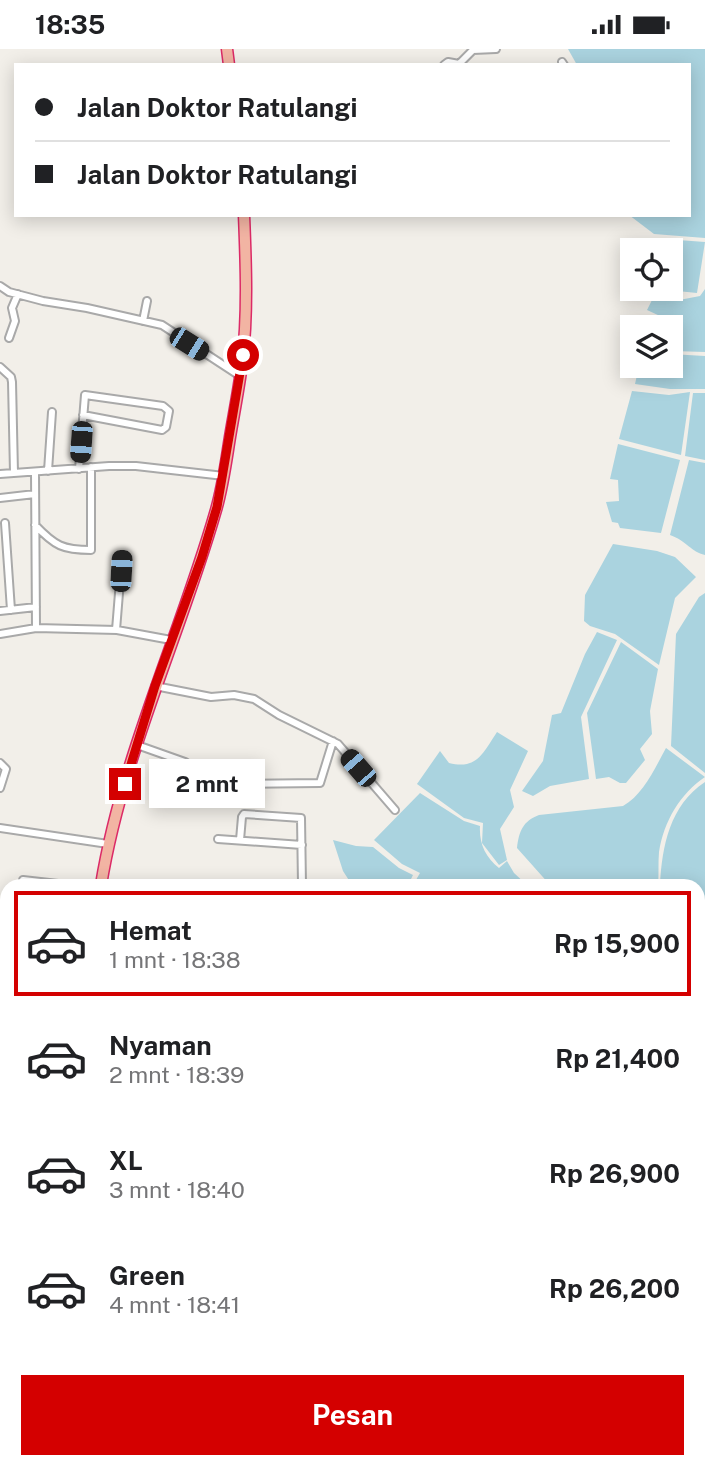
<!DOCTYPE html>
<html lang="id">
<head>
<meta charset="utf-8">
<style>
  body { margin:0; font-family:"Public Sans",sans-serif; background:#f2f2f2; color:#202124; height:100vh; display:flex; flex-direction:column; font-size:26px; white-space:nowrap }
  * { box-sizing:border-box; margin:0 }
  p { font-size:23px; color:#757577 }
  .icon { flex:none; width:38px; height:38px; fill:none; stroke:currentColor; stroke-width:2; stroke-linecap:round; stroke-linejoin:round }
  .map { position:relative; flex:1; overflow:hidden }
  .sheet { position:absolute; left:0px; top:830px; width:705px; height:590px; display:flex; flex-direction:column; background:#fff; border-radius:21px 21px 0 0; box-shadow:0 4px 18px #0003 }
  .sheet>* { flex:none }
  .top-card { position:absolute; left:14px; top:14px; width:677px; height:154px; border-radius:0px; box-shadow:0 4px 18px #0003; display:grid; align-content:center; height:154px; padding:0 21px; background:#fff }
  .controls { position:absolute; left:620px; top:189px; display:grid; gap:14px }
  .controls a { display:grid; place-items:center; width:63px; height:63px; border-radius:0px; background:#fff; box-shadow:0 4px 18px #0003; font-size:35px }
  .end { position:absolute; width:32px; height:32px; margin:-16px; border:9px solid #d40000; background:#fff; box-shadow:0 0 0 4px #fff }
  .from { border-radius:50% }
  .bubble { position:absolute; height:49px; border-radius:0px; background:#fff; box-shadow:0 4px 18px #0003; font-size:23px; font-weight:700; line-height:49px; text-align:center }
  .car { position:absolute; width:21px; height:42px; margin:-21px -10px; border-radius:9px; box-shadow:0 0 5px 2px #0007; background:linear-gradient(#222 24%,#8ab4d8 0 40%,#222 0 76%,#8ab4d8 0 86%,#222 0) }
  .top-card b { display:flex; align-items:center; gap:24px; height:66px; font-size:26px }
  .top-card b+b { border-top:2px solid #e0e0e0 }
  .top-card i { width:18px; height:18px; background:#202124 }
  ul { padding:12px 0 0; list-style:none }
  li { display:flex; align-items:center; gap:21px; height:105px; margin:0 14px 10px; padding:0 7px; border:4px solid transparent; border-radius:0px }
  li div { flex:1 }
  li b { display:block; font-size:26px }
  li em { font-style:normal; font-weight:700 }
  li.selected { border-color:#d40000 }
  li>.icon { width:63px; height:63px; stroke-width:1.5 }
  .button { display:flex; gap:14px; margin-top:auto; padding:14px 21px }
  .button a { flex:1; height:80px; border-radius:0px; background:#d40000; color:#fff; font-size:28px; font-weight:700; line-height:80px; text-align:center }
  .status { display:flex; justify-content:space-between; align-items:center; height:49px; padding:0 35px; background:#fff; direction:ltr }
  .status svg { height:19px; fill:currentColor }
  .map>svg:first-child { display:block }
  .water { fill:#aad3df }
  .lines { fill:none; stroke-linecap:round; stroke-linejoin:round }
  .minor-casing { stroke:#a9a9a9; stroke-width:10 }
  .trunk-casing { stroke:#dc2a67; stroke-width:13 }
  .minor { stroke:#fff; stroke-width:6 }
  .trunk { stroke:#f2b4a3; stroke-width:10 }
  .route { stroke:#d40000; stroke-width:9 }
</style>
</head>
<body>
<div class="status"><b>18:35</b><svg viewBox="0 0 49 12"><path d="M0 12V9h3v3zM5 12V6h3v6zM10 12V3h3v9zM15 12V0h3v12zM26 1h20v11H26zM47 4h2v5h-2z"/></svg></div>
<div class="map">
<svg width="705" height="1418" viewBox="0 0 705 1418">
  <rect width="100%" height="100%" fill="#f2efe9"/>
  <path class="water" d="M568,0H705V189L654,185L629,166H690V16H577Z
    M665,190L705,193L697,244L658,240H670V201H663Z
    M705,240V303L673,302L670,299V278L673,273L647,261L654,247L674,252L700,247Z
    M670,305L705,307V340H670L635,335L639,317H670Z
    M632,342L669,346L690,343L681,406L619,390Z
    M693,344H705V411L685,407Z
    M618,395L680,411L661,484L620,479L618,474L612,473L606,453L619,452L618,431L610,430Z
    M689,411L705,414V506C691,503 687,492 670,486Z
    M613,495L657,502L675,508L696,528L675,549L659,616L615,585L590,577L584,572L585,546Z
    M705,544V724L671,697L676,585L699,548Z
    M597,583L617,591L581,668L589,730L550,737L533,747L522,742L543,712L552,666L561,664L585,605Z
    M621,593L658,620L650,662L652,685L640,700L645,711L626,734H620L609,728L596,730L587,664Z
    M497,683L528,702L510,741L514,758L500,780L507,811L499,816L482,794L483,774L464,769L417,735L440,702L449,714C477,721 483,704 497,683Z
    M666,699L705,728C680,745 664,772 659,803C658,814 659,825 658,836H550L517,799C519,782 523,772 539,766L623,757C643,746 655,719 666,699Z
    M705,733V905L698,906V836H660C662,797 670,756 705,733Z
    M420,744L464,772L480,777C479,794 485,808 499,819L507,812L514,824L527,836H413L420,824L402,815L374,791Z
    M333,791L356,797L373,798L399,819L413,826L408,836H352L343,822Z
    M705,909V1029L700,1051L698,1050V910Z
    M698,1094L705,1097V1171L702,1216L698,1215Z
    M705,1288V1361L700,1376L698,1396V1292Z
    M494,1412H579V1418H493Z
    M584,1412H664L694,1418H584Z"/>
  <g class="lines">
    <g class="minor-casing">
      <path id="minor" d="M562,13L564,16
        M444,16L448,13L459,15L473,1L496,0
        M0,237L9,243L43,252L87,259L162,276L240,327
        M143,272L147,252
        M9,289L15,272L12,259L18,245
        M0,318L11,328L12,333L14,424
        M79,420L85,346L163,357L169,362L166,378L162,381L83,366
        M48,422L52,363
        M35,423L36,579L117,581L171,591
        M0,425L109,417H136L224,427
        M0,449L35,445
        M5,474L11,561
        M35,476C55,497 63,501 91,501V418
        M0,562L36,558
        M116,581L122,507
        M0,585L36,579
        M155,637L211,648L234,646L254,650L279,666L338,695L395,761
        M137,696L185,713L197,721L236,735L320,734L333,692
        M0,714L6,720L0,739
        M0,779L108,795
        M218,790L302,796
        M240,791L242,768L244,765L301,769L302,836
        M23,831L67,836
        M0,901L7,903
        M0,946L7,947
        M0,998L7,954
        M0,1038L7,1039
        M0,1076L2,1068L7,1067
        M0,1159L7,1160
        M0,1223L7,1224
        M0,1347H7
        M0,1394L7,1395
        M208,1412L220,1418
        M242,1418L245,1412
        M374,1418L375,1412"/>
    </g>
    <g class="trunk-casing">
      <path id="trunk" d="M227,0L229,16
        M101,836C122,707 180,587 216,461C223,437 226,413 230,388C234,364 239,339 242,315C248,266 246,215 244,166
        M14,1418L15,1412"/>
    </g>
    <use href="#minor" class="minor"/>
    <use href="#trunk" class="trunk"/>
  </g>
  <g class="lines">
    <path class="route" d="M125,735L155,637L202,508L217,458L243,306"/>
  </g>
</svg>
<div class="controls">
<a><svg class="icon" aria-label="locate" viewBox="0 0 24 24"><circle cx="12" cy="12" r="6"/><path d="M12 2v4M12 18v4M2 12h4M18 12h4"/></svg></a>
<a><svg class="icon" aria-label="layers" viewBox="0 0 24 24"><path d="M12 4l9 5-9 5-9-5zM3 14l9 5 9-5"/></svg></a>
</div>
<i class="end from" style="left:243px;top:306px"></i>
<i class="end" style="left:125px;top:735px"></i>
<div class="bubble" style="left:149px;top:710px;width:116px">2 mnt</div>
<i class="car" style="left:189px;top:295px;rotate:122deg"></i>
<i class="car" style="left:81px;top:393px;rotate:184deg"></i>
<i class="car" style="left:121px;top:522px;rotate:3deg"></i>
<i class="car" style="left:358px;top:719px;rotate:319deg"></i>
<div class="top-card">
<b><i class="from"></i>Jalan Doktor Ratulangi</b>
<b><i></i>Jalan Doktor Ratulangi</b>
</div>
<section class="sheet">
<ul>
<li class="selected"><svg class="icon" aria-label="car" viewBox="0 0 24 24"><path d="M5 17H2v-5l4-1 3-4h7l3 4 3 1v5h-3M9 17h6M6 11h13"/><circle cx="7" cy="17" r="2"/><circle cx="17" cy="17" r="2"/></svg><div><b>Hemat</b><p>1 mnt · 18:38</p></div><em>Rp 15,900</em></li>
<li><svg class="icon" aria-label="car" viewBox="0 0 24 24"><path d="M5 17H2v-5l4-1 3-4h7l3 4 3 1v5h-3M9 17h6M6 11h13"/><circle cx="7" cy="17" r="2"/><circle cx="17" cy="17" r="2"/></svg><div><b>Nyaman</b><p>2 mnt · 18:39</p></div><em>Rp 21,400</em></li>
<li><svg class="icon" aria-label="car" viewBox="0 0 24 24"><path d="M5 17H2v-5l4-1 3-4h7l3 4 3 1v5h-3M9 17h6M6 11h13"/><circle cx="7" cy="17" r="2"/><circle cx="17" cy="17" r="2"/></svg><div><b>XL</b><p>3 mnt · 18:40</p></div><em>Rp 26,900</em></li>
<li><svg class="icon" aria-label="car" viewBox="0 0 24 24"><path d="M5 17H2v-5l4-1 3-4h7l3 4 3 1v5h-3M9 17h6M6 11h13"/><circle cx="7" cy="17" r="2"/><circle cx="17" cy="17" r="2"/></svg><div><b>Green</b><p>4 mnt · 18:41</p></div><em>Rp 26,200</em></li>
</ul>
<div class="button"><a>Pesan</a></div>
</section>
</div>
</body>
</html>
